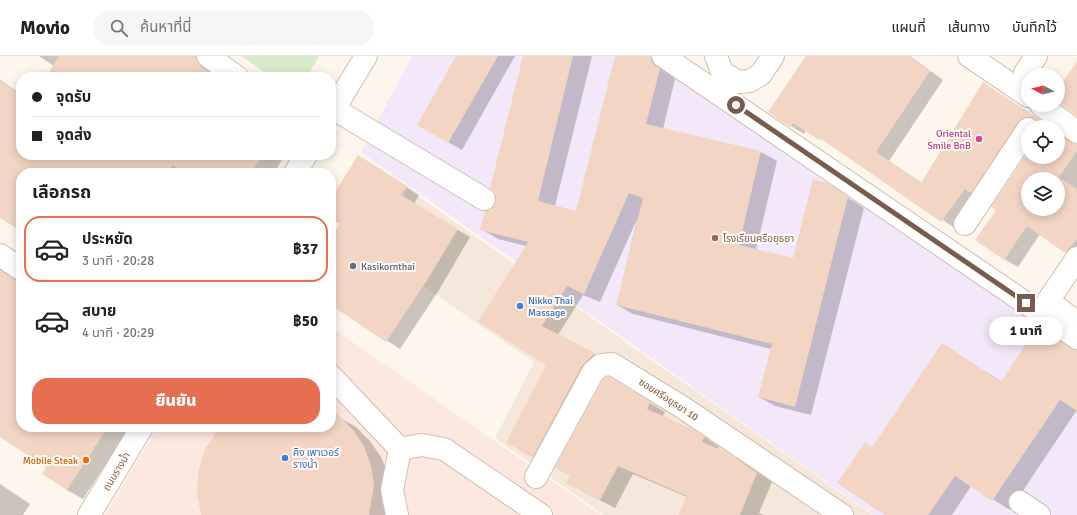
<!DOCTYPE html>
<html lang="th">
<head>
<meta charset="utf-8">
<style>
  body { margin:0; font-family:Signika,"Noto Sans Thai",sans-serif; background:#f6f6f6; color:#222; height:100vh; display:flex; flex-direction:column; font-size:15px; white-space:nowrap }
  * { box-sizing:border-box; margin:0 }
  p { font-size:13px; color:#767676 }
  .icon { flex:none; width:22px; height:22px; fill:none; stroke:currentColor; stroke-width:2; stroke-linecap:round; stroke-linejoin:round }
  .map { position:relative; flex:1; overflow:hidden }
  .drawer { position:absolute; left:16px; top:112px; width:320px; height:264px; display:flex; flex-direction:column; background:#fff; border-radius:16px; box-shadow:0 2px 10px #0003 }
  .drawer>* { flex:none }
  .guide { position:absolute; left:16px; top:16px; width:320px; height:88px; border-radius:16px; box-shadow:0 2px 10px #0003; display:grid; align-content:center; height:88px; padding:0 16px; background:#fff }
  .needle { width:26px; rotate:277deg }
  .tools { position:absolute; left:1021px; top:12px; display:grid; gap:8px }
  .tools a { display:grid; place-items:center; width:44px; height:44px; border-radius:50%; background:#fff; box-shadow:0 2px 10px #0003; font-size:20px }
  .end { position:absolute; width:18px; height:18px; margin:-9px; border:5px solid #7a5c4d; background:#fff; box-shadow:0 0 0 2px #fff }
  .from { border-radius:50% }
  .bubble { position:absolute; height:28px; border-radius:14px; background:#fff; box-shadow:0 2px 10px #0003; font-size:13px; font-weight:800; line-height:28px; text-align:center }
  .guide b { display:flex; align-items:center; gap:14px; height:38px; font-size:15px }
  .guide b+b { border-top:1px solid #e0e0e0 }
  .guide i { width:10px; height:10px; background:#222 }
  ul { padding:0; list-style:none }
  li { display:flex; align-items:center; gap:12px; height:66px; margin:0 8px 6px; padding:0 8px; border:2px solid transparent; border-radius:16px }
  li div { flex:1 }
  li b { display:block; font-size:15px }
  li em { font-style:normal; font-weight:800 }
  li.on { border-color:#e76f51 }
  li>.icon { width:36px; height:36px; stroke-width:1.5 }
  h2 { padding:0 16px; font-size:18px; line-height:48px }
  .action { display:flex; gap:8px; margin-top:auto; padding:8px 16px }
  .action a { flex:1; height:46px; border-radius:16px; background:#e76f51; color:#fff; font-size:16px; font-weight:800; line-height:46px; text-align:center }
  header { display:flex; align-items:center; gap:24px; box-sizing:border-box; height:56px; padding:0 20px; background:#fff; border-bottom:1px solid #e0e0e0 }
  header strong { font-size:19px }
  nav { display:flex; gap:22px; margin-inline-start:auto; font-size:14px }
  .search { width:280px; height:36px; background:#f6f6f6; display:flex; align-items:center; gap:10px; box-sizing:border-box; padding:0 14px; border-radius:16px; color:#767676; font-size:15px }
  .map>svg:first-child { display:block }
  .residential { fill:#f5e8da }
  .commercial { fill:#fde8e0 }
  .education { fill:#f3e8fa }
  .green { fill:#d8ecc9 }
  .shadow { fill:#0003; fill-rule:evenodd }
  .building { fill:#f3d5c3; fill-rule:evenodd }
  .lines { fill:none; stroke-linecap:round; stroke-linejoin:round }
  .minor-casing { stroke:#d1beb0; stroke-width:24 }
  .minor { stroke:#fff; stroke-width:22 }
  .route { stroke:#7a5c4d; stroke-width:5 }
  .hotel-dot { fill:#d1479c; stroke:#fffaf3; stroke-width:1.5 }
  .education-dot { fill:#8d6e63; stroke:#fffaf3; stroke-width:1.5 }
  .service-dot { fill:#5c6f8a; stroke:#fffaf3; stroke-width:1.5 }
  .shop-dot { fill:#3f7fe0; stroke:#fffaf3; stroke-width:1.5 }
  .food-dot { fill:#e8710a; stroke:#fffaf3; stroke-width:1.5 }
  .labels { text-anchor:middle; stroke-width:4; stroke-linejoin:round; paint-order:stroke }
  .hotel-label { font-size:10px; fill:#b23c85; stroke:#fffaf3; text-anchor:end }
  .education-label { font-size:10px; fill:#785e54; stroke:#fffaf3; text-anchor:start }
  .service-label { font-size:10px; fill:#4e5e75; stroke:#fffaf3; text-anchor:start }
  .shop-label { font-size:10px; fill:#366cbe; stroke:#fffaf3; text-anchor:start }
  .street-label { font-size:10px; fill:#7a5c4d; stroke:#fffaf3 }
  .food-label { font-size:10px; fill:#c56008; stroke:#fffaf3; text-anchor:end }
</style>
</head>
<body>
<header>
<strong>Movio</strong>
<div class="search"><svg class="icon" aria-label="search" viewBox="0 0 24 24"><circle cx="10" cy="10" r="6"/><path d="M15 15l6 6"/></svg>ค้นหาที่นี่</div>
<nav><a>แผนที่</a><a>เส้นทาง</a><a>บันทึกไว้</a></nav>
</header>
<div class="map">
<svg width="1077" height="459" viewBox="0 0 1077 459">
  <rect width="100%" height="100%" fill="#fdf6ec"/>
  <path class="residential" d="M408,133L872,459H604L495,382L534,306L373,196Z"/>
  <path class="commercial" d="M331,271L601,459H105L158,371H331Z"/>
  <path class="education" d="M412,0H677L1077,267V459H873L361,96Z"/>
  <path class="green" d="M241,0H319L307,21H271Z"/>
  <path class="shadow" d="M39,0H196L212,11L218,21H47L54,10Z
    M457,0H515L462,94L418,69Z
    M524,0H592L555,150L577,156L616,0H651L667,9L668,16L675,23L663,73L761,96L777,105L756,194L794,204L826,128L864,152L811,359L775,350L759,341L771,293L633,258L617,249L637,163L600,246L583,239L558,279L610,307L549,409L523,396L547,309L526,190L498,183L481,173L495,150Z
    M808,0H910L943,24L889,105L922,127L983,27L1051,71L1037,69L956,173L834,90L806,75L804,78L791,70Z
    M0,24L21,38V99H285L274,117H21V174L0,160Z
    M1058,76L1077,89V202L1040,178L1018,211L1004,203L997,154L1028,97V101H1058ZM1028,123H1058V153H1028Z
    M372,108L419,139L414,148L470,181L439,234L400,293L331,248V183L341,168L331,161V145Z
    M0,208L4,211L9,220L21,225V371H130L83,443L67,434L48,411L0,380Z
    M1038,272L1073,294H1077V354L1010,454L971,430L952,459H887L865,387L873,392L942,288L1002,326Z
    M624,331L665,356L662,361L706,382L719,391L718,393L742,406L772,426L759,457L763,459H680L687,441L633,418L615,452L582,435Z
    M331,357L356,371L370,385L381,401L389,420V459H202L222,371H331Z
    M0,428L30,448L23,459H0Z"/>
  <path class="building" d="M59,0H195L200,10L216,21H46Z
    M456,0H498L448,87L417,69Z
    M523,0H573L538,145L576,155L615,0H651L652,6L660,13L646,68L761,95L739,189L793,202L813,123L827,127L848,141L795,351L758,341L772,288L616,249L643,142L629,137L584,238L567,230L542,270L595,297L582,310L533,401L506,387L546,309L478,266L528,186L480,174L485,155L494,150L496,144L495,137L490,132Z
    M806,0H909L930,15L876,96L921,127L983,26L1050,71H1040L1035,63L1029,61L1022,62L1018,66L971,137L965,133L941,166L820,82L819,84L793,67L790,71L768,56Z
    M1077,5V60L1058,46V33Z
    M0,25L21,39V99H263L251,117H186L173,109L167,117H21V175L0,162Z
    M1058,77L1070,86L1077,88V95L1059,121L1077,133V183L1065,197L1027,170L1004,204L975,184L996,154L991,151L1028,96V101H1058ZM1028,123H1058V153H1028Z
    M358,99L407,130L401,139L458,173L426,226L386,286L331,249V181L340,168L331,163V143Z
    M0,214L14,223L21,225V371H108L67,434L42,418L46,411L0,381Z
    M1037,270L1070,292L1077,294V355L1060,344L992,445L955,420L928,459H885L837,427L865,386L872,391L942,287L1001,326Z
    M606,321H609L650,346L647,353L690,372L704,381L702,386L726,396L757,417L740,459H679L687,440L618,410L600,444L566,427L570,420L555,412L603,324Z
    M331,352L353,374L364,390L371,410L374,429L369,459H201L197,438L198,417L205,393L220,371H331Z"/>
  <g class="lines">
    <g class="minor-casing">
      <path id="minor" d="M208,0L237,21
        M663,0L1077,282
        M716,0L722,16L738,26L750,25L761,18L773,0
        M969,0L1028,40
        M1025,17L1036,0
        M1041,49L1077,76
        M334,53L484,143
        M331,58L366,0
        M295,117L306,99
        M965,168L1028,73
        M0,199L21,213
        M1071,262L1048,245L1077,202
        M331,320L400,393
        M400,393L421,389L444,393L541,459
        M536,421L593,316L601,309L612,308L682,351L842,459
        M1020,446L1039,459
        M89,459L142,371
        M397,459L392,434L400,393"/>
    </g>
    <use href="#minor" class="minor"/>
  </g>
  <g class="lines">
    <path class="route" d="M736,49L1026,247"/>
  </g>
  <circle class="hotel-dot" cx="979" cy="83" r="4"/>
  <circle class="education-dot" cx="715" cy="182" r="4"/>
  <circle class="service-dot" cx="353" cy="210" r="4"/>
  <g class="shop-dot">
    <circle cx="520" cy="250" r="4"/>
    <circle cx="285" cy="402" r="4"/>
  </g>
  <circle class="food-dot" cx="86" cy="404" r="4"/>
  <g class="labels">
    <g class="hotel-label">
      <text x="971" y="81">Oriental<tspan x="971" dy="12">Smile BnB</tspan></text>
    </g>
    <g class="education-label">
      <text x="723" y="186">โรงเรียนศรีอยุธยา</text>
    </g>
    <g class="service-label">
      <text x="361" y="214">Kasikornthai</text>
    </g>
    <g class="shop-label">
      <text x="528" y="248">Nikko Thai<tspan x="528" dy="12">Massage</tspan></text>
      <text x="293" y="400">คิง เพาเวอร์<tspan x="293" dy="12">รางน้ำ</tspan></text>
    </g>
    <g class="street-label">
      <text transform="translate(669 343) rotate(33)" y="4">ซอยศรีอยุธยา 10</text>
      <text transform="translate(116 415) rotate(-59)" y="4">ถนนรางน้ำ</text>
    </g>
    <g class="food-label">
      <text x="78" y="408">Mobile Steak</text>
    </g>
  </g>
</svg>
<div class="tools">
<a><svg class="needle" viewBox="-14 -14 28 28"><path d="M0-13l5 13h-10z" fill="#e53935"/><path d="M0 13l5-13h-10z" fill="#767676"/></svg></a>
<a><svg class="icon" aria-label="locate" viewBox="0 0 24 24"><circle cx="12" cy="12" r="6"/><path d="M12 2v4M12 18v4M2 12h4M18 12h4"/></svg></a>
<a><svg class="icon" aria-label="layers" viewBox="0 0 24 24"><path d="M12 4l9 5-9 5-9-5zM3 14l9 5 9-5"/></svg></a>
</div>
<i class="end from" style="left:736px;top:49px"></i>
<i class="end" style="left:1026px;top:247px"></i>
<div class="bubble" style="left:989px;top:261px;width:74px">1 นาที</div>
<div class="guide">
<b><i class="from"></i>จุดรับ</b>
<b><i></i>จุดส่ง</b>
</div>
<section class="drawer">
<h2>เลือกรถ</h2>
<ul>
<li class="on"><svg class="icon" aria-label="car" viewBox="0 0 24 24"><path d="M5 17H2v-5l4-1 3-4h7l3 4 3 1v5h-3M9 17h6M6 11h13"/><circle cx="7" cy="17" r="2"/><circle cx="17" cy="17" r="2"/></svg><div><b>ประหยัด</b><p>3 นาที · 20:28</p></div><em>฿37</em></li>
<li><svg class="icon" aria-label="car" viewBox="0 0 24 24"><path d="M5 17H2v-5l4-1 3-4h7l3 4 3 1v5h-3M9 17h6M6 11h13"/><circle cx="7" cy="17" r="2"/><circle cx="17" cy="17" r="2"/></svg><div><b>สบาย</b><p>4 นาที · 20:29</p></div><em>฿50</em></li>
</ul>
<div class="action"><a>ยืนยัน</a></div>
</section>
</div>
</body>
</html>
